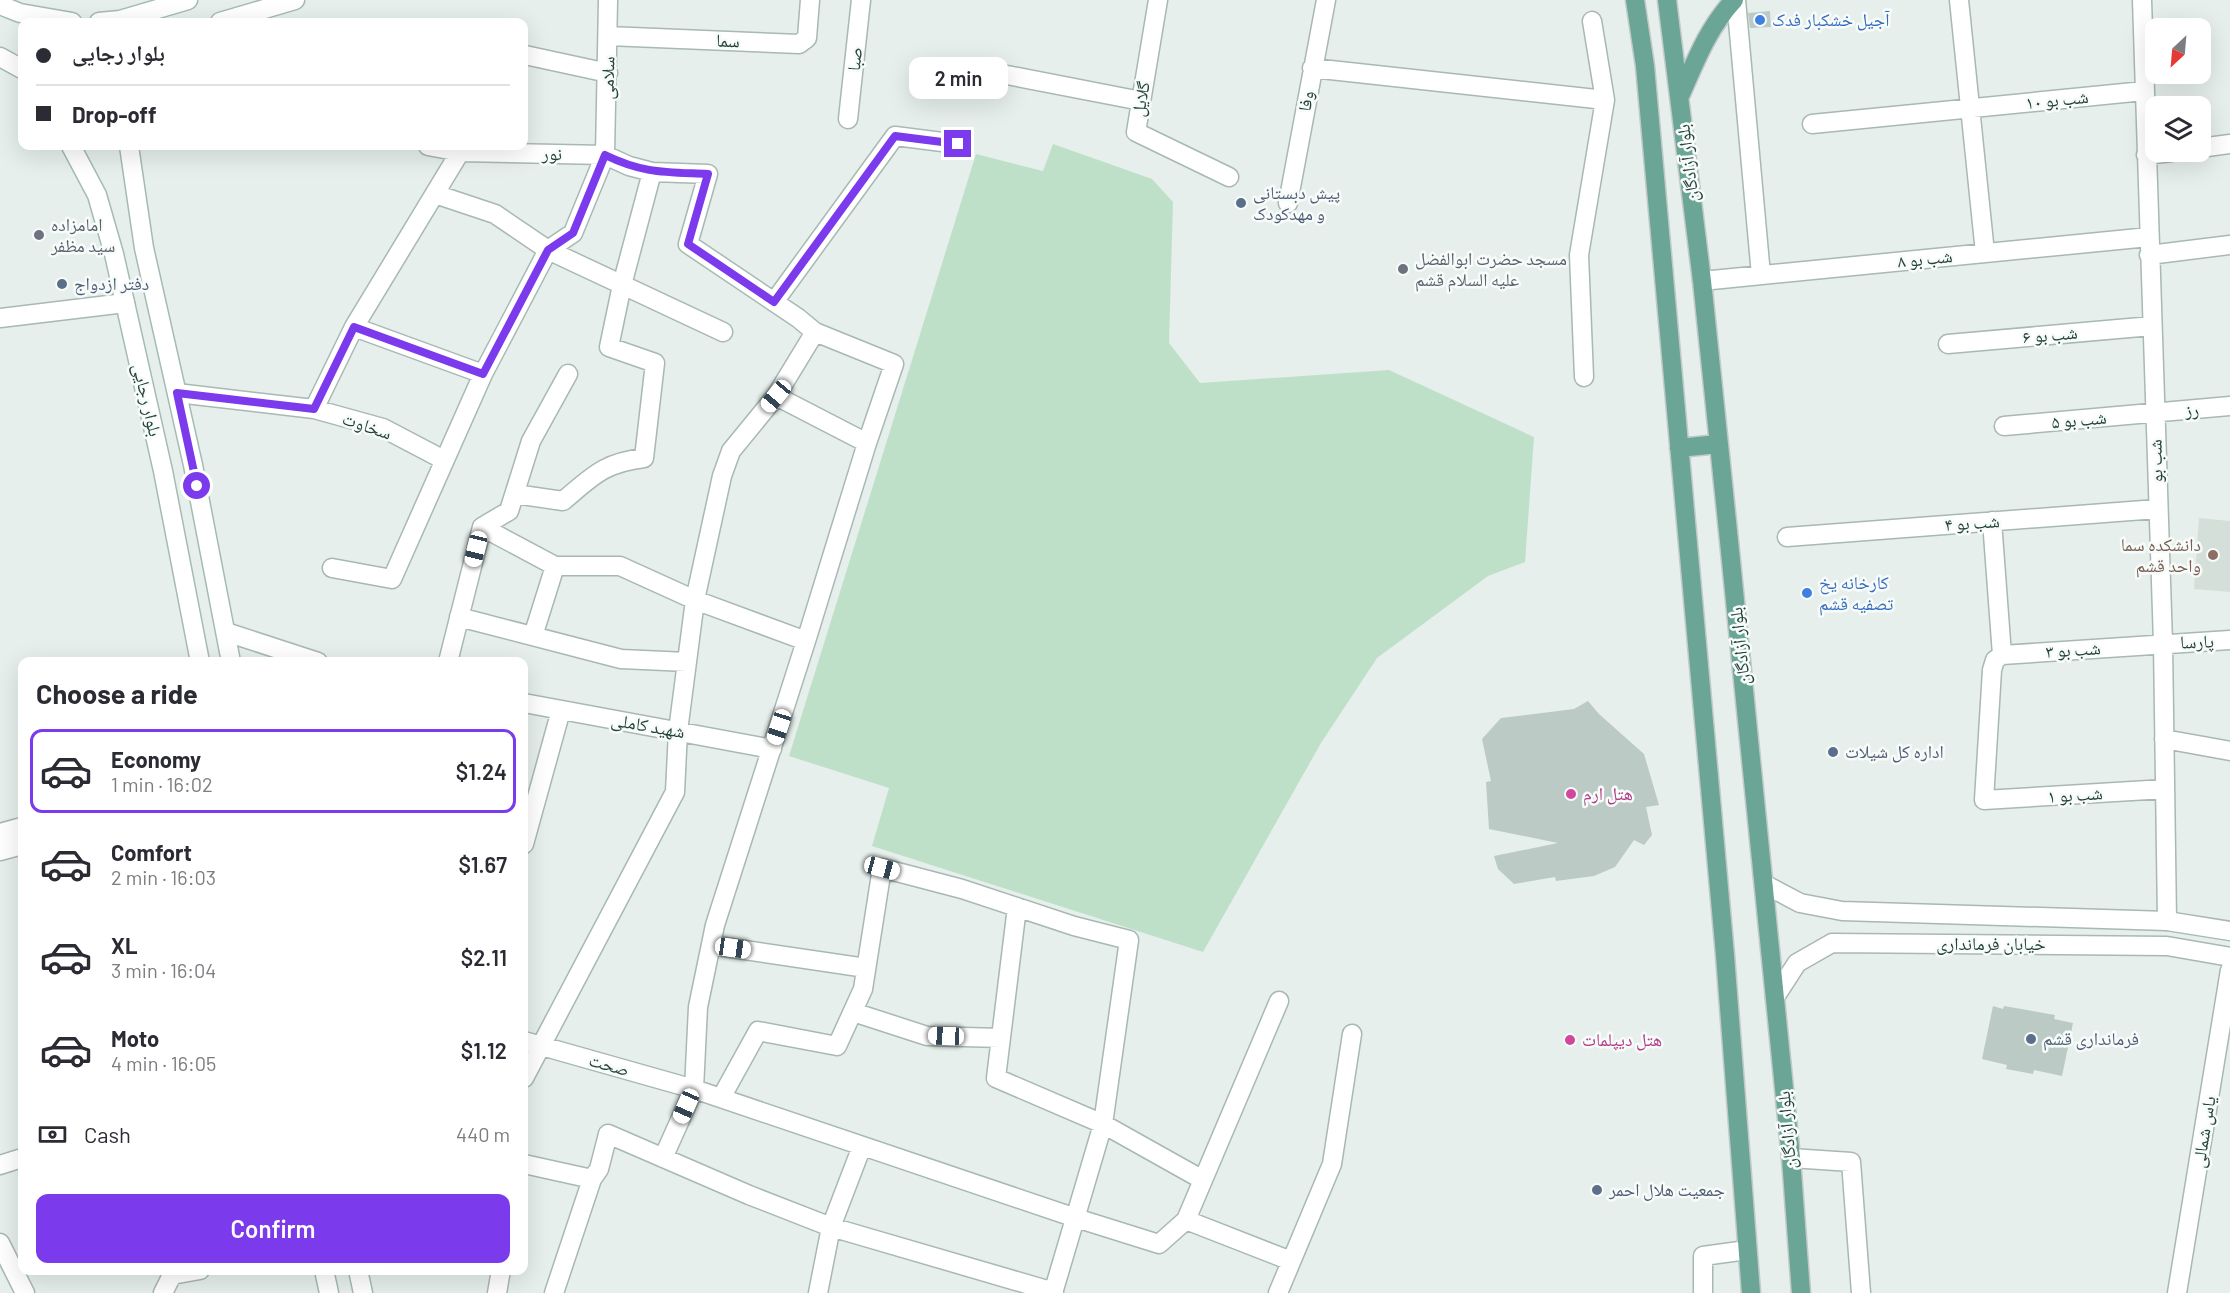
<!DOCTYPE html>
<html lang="en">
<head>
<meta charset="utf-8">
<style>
  body { margin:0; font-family:Barlow,"Noto Naskh Arabic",sans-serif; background:#f2f2f3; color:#2b2b33; height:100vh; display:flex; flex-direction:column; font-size:22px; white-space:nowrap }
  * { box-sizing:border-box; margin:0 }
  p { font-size:20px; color:#7c7c81 }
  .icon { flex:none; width:33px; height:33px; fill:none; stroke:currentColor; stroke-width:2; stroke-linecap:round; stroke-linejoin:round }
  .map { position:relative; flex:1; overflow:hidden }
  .sheet { position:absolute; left:18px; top:657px; width:510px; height:618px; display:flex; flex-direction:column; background:#fff; border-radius:12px; box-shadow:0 6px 24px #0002 }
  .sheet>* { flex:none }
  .banner { position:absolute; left:18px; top:18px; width:510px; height:132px; border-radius:12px; box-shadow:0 6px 24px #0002; display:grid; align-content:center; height:132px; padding:0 18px; background:#fff }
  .needle { width:39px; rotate:206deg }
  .controls { position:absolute; left:2145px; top:18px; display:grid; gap:12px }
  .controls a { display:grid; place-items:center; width:66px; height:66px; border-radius:12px; background:#fff; box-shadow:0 6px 24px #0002; font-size:30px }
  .end { position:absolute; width:27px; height:27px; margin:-14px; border:8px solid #7c3aed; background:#fff; box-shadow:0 0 0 3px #fff }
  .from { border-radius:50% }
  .bubble { position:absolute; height:42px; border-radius:12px; background:#fff; box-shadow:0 6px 24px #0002; font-size:20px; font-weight:600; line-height:42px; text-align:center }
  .car { position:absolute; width:18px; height:36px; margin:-18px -9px; border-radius:8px; box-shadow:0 0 4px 2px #0007; background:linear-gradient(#fff 24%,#345 0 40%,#fff 0 76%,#345 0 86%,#fff 0) }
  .banner b { display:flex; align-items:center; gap:21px; height:57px; font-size:22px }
  .banner b+b { border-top:2px solid #e1e1e2 }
  .banner i { width:15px; height:15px; background:#2b2b33 }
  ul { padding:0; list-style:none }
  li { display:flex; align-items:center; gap:18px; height:84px; margin:0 12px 9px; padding:0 6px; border:3px solid transparent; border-radius:12px }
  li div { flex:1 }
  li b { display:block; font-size:22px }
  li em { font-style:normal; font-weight:600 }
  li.on { border-color:#7c3aed }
  li>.icon { width:54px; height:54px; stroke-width:1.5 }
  h2 { padding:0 18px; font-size:27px; line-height:72px }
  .pay { display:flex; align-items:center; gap:15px; height:66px; padding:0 18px; font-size:22px }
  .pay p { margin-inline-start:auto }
  .action { display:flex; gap:12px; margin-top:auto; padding:12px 18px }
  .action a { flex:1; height:69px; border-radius:12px; background:#7c3aed; color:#fff; font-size:24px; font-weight:600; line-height:69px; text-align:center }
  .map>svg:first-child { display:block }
  .built { fill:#d4dfda }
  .green { fill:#bfe0c8 }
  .building { fill:#bbcac4 }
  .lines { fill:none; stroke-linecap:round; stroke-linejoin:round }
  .minor-casing { stroke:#a8b8b2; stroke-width:21 }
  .tertiary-casing { stroke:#a8b8b2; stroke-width:21 }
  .secondary-casing { stroke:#a4bbb3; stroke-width:21 }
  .primary-casing { stroke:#c2cac8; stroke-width:21 }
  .minor { stroke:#fff; stroke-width:18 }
  .tertiary { stroke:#fff; stroke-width:18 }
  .secondary { stroke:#fff; stroke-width:18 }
  .primary { stroke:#6aa596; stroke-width:18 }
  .route { stroke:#7c3aed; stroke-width:8 }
  .shop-dot { fill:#3f7fe0; stroke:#f7fbf9; stroke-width:2 }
  .service-dot { fill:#5c6f8a; stroke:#f7fbf9; stroke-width:2 }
  .worship-dot { fill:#6b7280; stroke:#f7fbf9; stroke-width:2 }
  .education-dot { fill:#8d6e63; stroke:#f7fbf9; stroke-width:2 }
  .hotel-dot { fill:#d1479c; stroke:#f7fbf9; stroke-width:2 }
  .labels { text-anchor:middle; stroke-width:5; stroke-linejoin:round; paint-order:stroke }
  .shop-label { font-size:18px; fill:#366cbe; stroke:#f7fbf9; text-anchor:start }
  .street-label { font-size:18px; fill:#24423a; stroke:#f7fbf9 }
  .service-label { font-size:18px; fill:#4e5e75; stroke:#f7fbf9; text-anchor:start }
  .worship-label { font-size:18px; fill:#5b616d; stroke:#f7fbf9; text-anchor:start }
  .education-label { font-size:18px; fill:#785e54; stroke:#f7fbf9; text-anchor:end }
  .hotel-label { font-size:18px; fill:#b23c85; stroke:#f7fbf9; text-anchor:start }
</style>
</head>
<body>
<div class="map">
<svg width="2230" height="1293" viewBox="0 0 2230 1293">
  <rect width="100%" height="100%" fill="#e6efeb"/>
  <path class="built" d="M2199,518L2230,521V592L2194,589Z"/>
  <path class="green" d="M1053,144L1152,179L1173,202L1169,343L1200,383L1389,370L1534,437L1525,562L1488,576L1377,658L1321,743L1203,952L872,846L889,788L789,756L976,154L1043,171Z"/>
  <path class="building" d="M1770,11L1771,27L1750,28L1748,13Z
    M1588,701L1599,714L1644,754L1659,805L1646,807L1652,835L1644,845L1634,840L1615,867L1594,876L1556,881L1555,877L1514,884L1498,869L1494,856L1558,843L1489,829L1486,782L1491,781L1482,739L1501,718L1574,709Z
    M1993,1006L2003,1009L2004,1006L2055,1015L2054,1019L2073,1023L2062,1076L2034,1070L2033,1074L2006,1069L2007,1065L1982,1059Z"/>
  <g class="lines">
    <g class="minor-casing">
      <path id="minor" d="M1158,0L1136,132L1229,177
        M1736,0L1761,275
        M1959,0L1985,253
        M2142,0L2163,643L2167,921
        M608,36L799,44L807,38L810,0
        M525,55L608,73
        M1312,68L1605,100
        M1007,75L1141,101
        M848,119L861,0
        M1812,124L2144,91
        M428,146L460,152L605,155L629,166L652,172L708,174L688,244L798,318L815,332L894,364L867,443L806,641L715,925L698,1007L694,1089L1076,1218L1159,1244L1186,1220L1291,1261
        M2200,148L2230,144
        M2146,155L2172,152
        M435,194L495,214L548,250L723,332
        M1288,203L1326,0
        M2149,255L2230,245
        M1702,281L2149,237
        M774,302L895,136L958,144
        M0,318L125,303
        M354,327L483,374
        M1948,344L2152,326
        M1584,377L1579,255L1605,100L1592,21
        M177,393L314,409L383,428L444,460
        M776,396L867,443
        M314,409L354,327L460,152
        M2004,426L2230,406
        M515,494L563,501C593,476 603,463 644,458L655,363L609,347L622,285L652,172
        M1992,521L2002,655
        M482,527L555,566H620L695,600L806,641
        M1787,537L2157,509
        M332,568L392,579L483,374L548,250L573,233L605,155L608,0
        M459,617L621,659L687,662
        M226,632L318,662
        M533,636L555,566
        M448,662L482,527L509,511L531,441L568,374
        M524,703L772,749
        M2164,739L2230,751
        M2165,789L1984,800L1992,670L1995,660L2002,655L2230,640
        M0,833L22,827
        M524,844L561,710
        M0,851L22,845
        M1017,907L996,1078L1103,1124L1203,1180
        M711,945L866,968
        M853,1012L927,1036L1001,1038
        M524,1041L694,1089L663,1158
        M524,1078L675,792L678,731L695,600L722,476L731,451L776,396L815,332
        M721,1098L758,1031L837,1046L863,989L882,868L962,889L1074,926L1129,940L1103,1124L1053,1293
        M1791,1158L1851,1162L1861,1293
        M524,1164L592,1179
        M0,1165L22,1158
        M1186,1220L1279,1001
        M0,1243L25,1293
        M163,1293L172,1275L200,1270
        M497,1293L501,1270
        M554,1293L592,1179L599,1169L608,1134L749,1195L831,1227L1054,1292
        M818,1293L831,1227L862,1146
        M1278,1293L1332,1164L1352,1034
        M1703,1293V1256L1747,1250
        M2177,1293L2230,970"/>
    </g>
    <g class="tertiary-casing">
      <path id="tertiary" d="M1764,884L1800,903L1842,911L2167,921L2230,931
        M1775,997L1797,963L1832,943L2167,946L2230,957"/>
    </g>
    <g class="secondary-casing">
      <path id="secondary" d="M0,5L20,13L72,22
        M99,22L120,20L188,0
        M220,22L295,0
        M0,57L22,69
        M71,146L97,195L114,254L163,471L200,662
        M129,146L144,248L193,465L231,662
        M324,1270L329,1293
        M358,1270L363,1293"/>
    </g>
    <g class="primary-casing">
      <path id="primary" d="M1635,0L1645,66L1725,955L1751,1293
        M1667,0L1702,281L1729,541L1791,1158L1801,1293
        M1681,94C1696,60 1708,28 1734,0
        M1679,448L1718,444"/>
    </g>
    <use href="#minor" class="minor"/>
    <use href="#tertiary" class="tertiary"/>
    <use href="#secondary" class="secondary"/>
    <use href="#primary" class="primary"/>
  </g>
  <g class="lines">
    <path class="route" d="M197,486L177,393L314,409L354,327L483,374L548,250L573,233L605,155C644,174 667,172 708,174L688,244L774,302L895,136L958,144"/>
  </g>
  <g class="shop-dot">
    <circle cx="1760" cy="20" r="6"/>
    <circle cx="1807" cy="593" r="6"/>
  </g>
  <g class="service-dot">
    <circle cx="1241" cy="203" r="6"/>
    <circle cx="62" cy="284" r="6"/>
    <circle cx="1833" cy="752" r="6"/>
    <circle cx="2031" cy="1039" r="6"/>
    <circle cx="1597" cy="1190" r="6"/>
  </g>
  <g class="worship-dot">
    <circle cx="39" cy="235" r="6"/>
    <circle cx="1403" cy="269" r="6"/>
  </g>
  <circle class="education-dot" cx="2213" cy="555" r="6"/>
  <g class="hotel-dot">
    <circle cx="1571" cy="794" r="6"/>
    <circle cx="1570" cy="1040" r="6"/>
  </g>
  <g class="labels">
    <g class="shop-label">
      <text x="1772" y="26">آجیل خشکبار فدک</text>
      <text x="1819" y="589">کارخانه یخ<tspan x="1819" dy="21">تصفیه قشم</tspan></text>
    </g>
    <g class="street-label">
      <text transform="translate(728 41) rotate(2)" y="6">سما</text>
      <text transform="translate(855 59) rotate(-84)" y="6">صبا</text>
      <text transform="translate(608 78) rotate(-89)" y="6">سلامی</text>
      <text transform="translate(1141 99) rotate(-80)" y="6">گلایل</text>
      <text transform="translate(2057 100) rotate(-6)" y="6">شب بو ۱۰</text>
      <text transform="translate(1306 101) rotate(-80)" y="6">وفا</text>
      <text transform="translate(552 154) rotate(1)" y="6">نور</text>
      <text transform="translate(1688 163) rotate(-97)" y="6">بلوار آزادگان</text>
      <text transform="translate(1925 259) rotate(-6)" y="6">شب بو ۸</text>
      <text transform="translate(2050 335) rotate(-5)" y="6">شب بو ۶</text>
      <text transform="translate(147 400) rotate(77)" y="6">بلوار رجایی</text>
      <text transform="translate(2192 410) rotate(-5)" y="6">رز</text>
      <text transform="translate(2079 420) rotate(-5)" y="6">شب بو ۵</text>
      <text transform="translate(367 426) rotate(19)" y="6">سخاوت</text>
      <text transform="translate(2156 461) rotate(-91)" y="6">شب بو</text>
      <text transform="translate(1972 523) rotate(-4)" y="6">شب بو ۴</text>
      <text transform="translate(2197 642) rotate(-2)" y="6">پارسا</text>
      <text transform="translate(1740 646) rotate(-96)" y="6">بلوار آزادگان</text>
      <text transform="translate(2073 650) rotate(-4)" y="6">شب بو ۳</text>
      <text transform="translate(648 726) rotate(10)" y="6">شهید کاملی</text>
      <text transform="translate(2075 795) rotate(-4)" y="6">شب بو ۱</text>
      <text x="1991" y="950">خیابان فرمانداری</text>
      <text transform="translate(609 1065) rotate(16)" y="6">صحت</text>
      <text transform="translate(1787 1130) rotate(-95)" y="6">بلوار آزادگان</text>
      <text transform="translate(2204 1132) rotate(-81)" y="6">یاس شمالی</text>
    </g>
    <g class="service-label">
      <text x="1253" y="199">پیش دبستانی<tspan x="1253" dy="21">و مهدکودک</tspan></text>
      <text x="74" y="290">دفتر ازدواج</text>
      <text x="1845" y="758">اداره کل شیلات</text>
      <text x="2043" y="1045">فرمانداری قشم</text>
      <text x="1609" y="1196">جمعیت هلال احمر</text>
    </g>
    <g class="worship-label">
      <text x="51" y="231">امامزاده<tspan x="51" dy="21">سید مظفر</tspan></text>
      <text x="1415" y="265">مسجد حضرت ابوالفضل<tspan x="1415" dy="21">علیه السلام قشم</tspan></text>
    </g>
    <g class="education-label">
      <text x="2201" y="551">دانشکده سما<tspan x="2201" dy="21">واحد قشم</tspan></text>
    </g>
    <g class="hotel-label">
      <text x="1583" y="800">هتل ارم</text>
      <text x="1582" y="1046">هتل دیپلمات</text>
    </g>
  </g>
</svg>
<div class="controls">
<a><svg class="needle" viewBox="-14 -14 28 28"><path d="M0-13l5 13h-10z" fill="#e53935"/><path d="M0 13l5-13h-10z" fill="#7c7c81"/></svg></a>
<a><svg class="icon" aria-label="layers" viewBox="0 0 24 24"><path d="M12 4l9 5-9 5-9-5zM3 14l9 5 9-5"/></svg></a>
</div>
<i class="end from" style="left:197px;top:486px"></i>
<i class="end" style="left:958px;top:144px"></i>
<div class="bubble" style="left:909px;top:57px;width:99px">2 min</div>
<i class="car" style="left:776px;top:396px;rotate:220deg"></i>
<i class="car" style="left:476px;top:549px;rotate:194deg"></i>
<i class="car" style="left:779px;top:727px;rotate:198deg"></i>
<i class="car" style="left:882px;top:868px;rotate:105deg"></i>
<i class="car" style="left:733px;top:948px;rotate:98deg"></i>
<i class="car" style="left:946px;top:1036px;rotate:272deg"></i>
<i class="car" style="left:686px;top:1106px;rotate:204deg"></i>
<div class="banner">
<b><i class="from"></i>بلوار رجایی</b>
<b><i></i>Drop-off</b>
</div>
<section class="sheet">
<h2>Choose a ride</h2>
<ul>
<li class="on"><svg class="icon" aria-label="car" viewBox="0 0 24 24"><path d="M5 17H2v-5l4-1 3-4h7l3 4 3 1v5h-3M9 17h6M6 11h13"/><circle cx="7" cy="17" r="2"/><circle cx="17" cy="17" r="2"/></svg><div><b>Economy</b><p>1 min · 16:02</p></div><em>$1.24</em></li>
<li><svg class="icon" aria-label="car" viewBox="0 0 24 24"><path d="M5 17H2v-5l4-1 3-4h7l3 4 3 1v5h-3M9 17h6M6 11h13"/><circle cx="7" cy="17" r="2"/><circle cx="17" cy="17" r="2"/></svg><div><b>Comfort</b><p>2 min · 16:03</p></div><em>$1.67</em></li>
<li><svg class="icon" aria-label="car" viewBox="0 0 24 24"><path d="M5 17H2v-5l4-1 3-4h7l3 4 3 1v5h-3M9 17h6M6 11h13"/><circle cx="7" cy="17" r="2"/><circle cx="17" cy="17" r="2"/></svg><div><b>XL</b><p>3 min · 16:04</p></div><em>$2.11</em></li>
<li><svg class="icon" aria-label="car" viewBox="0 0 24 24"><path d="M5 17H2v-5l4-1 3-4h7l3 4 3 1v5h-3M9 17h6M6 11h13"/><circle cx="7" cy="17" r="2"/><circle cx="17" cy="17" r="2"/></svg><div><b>Moto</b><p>4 min · 16:05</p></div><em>$1.12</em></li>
</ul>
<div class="pay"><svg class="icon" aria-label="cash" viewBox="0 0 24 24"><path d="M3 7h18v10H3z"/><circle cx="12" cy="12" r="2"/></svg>Cash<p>440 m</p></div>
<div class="action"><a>Confirm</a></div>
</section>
</div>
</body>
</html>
